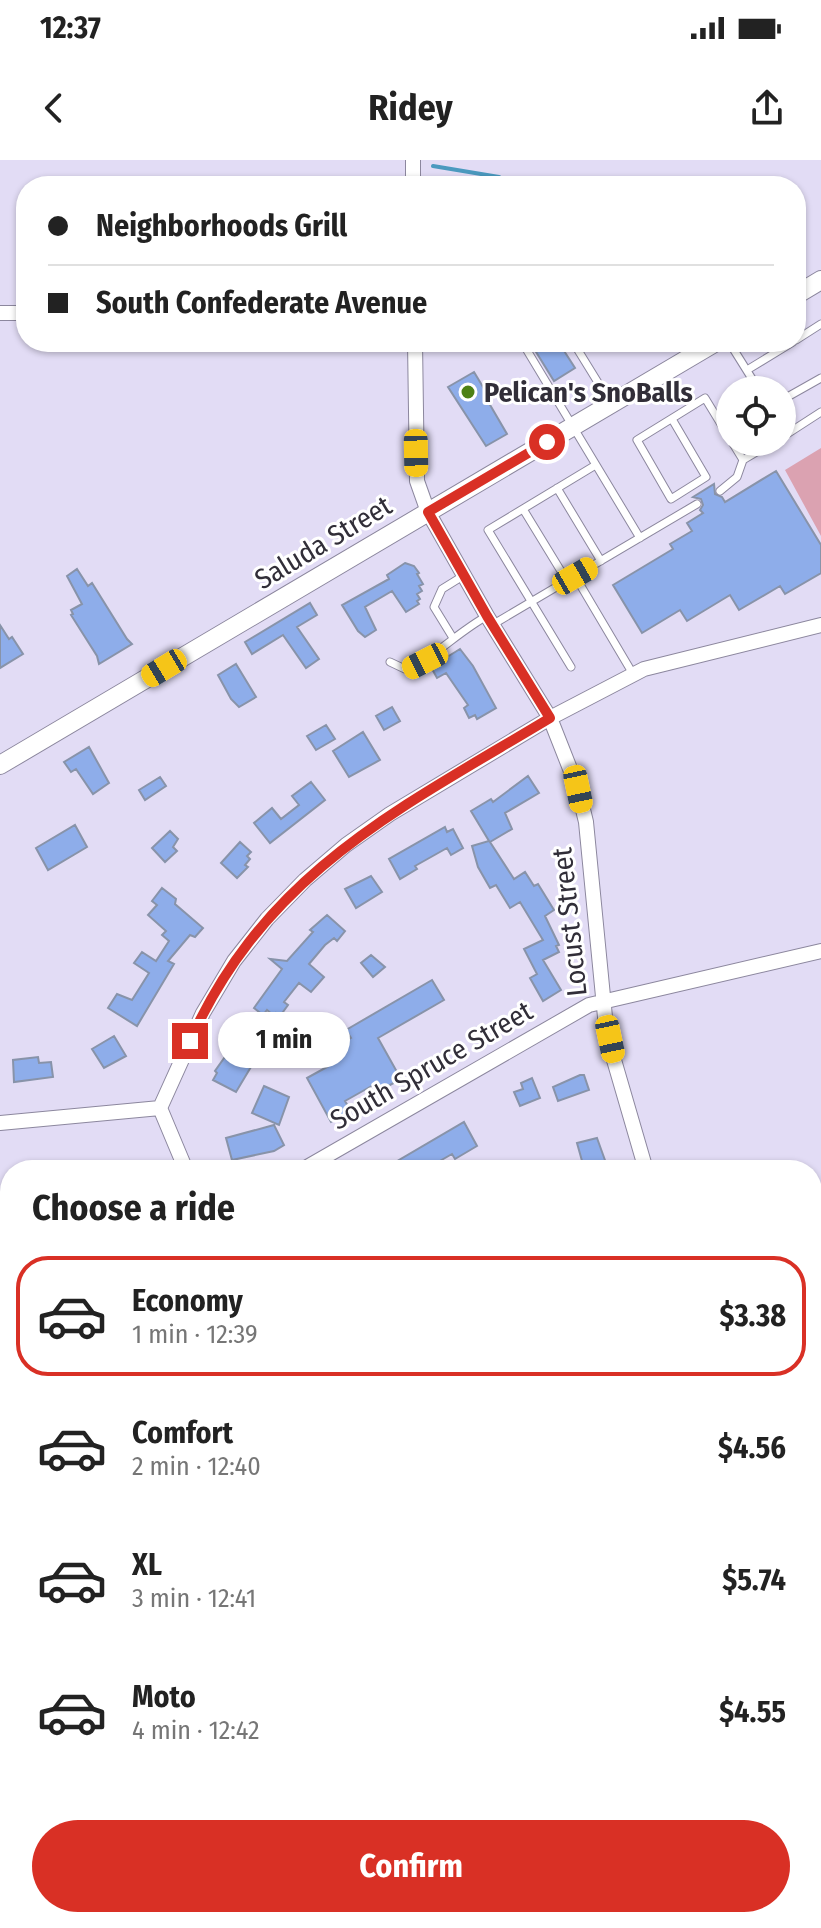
<!DOCTYPE html>
<html lang="en">
<head>
<meta charset="utf-8">
<style>
  body { margin:0; font-family:"Fira Sans Condensed",sans-serif; background:#f2f2f2; color:#222; height:100vh; display:flex; flex-direction:column; font-size:30px; white-space:nowrap }
  * { box-sizing:border-box; margin:0 }
  p { font-size:26px; color:#767676 }
  .icon { flex:none; width:44px; height:44px; fill:none; stroke:currentColor; stroke-width:2; stroke-linecap:round; stroke-linejoin:round }
  .map { position:relative; flex:1; overflow:hidden }
  .sheet { position:absolute; left:0px; top:1000px; width:822px; height:768px; display:flex; flex-direction:column; background:#fff; border-radius:32px 32px 0 0; box-shadow:0 2px 6px #0004 }
  .sheet>* { flex:none }
  .banner { position:absolute; left:16px; top:16px; width:790px; height:176px; border-radius:32px; box-shadow:0 2px 6px #0004; display:grid; align-content:center; height:176px; padding:0 32px; background:#fff }
  .controls { position:absolute; left:716px; top:216px; display:grid; gap:16px }
  .controls a { display:grid; place-items:center; width:80px; height:80px; border-radius:50%; background:#fff; box-shadow:0 2px 6px #0004; font-size:40px }
  .end { position:absolute; width:36px; height:36px; margin:-18px; border:10px solid #d93025; background:#fff; box-shadow:0 0 0 4px #fff }
  .from { border-radius:50% }
  .bubble { position:absolute; height:56px; border-radius:28px; background:#fff; box-shadow:0 2px 6px #0004; font-size:26px; font-weight:700; line-height:56px; text-align:center }
  .car { position:absolute; width:24px; height:48px; margin:-24px -12px; border-radius:10px; box-shadow:0 0 6px 2px #0007; background:linear-gradient(#f5c518 24%,#345 0 40%,#f5c518 0 76%,#345 0 86%,#f5c518 0) }
  .banner b { display:flex; align-items:center; gap:28px; height:76px; font-size:30px }
  .banner b+b { border-top:2px solid #e0e0e0 }
  .banner i { width:20px; height:20px; background:#222 }
  ul { padding:0; list-style:none }
  li { display:flex; align-items:center; gap:24px; height:120px; margin:0 16px 12px; padding:0 16px; border:4px solid transparent; border-radius:32px }
  li div { flex:1 }
  li b { display:block; font-size:30px }
  li em { font-style:normal; font-weight:700 }
  li.current { border-color:#d93025 }
  li>.icon { width:72px; height:72px; stroke-width:1.5 }
  h2 { padding:0 32px; font-size:36px; line-height:96px }
  .button { display:flex; gap:16px; margin-top:auto; padding:16px 32px }
  .button a { flex:1; height:92px; border-radius:48px; background:#d93025; color:#fff; font-size:32px; font-weight:700; line-height:92px; text-align:center }
  .status { display:flex; justify-content:space-between; align-items:center; height:56px; padding:0 40px; background:#fff; direction:ltr }
  .status svg { height:22px; fill:currentColor }
  header { display:flex; justify-content:space-between; align-items:center; height:104px; padding:0 32px; background:#fff; font-size:36px; font-weight:700 }
  .map>svg:first-child { display:block }
  .built { fill:#dbd3f4 }
  .green { fill:#dba2b1 }
  .lines { fill:none; stroke-linecap:round; stroke-linejoin:round }
  .stream { stroke:#4b9abf; stroke-width:4 }
  .building { fill:#8eadea; stroke:#8893a9; stroke-width:2 }
  .lane-casing { stroke:#8c879e; stroke-width:9 }
  .street-casing { stroke:#8c879e; stroke-width:16 }
  .secondary-casing { stroke:#8c879e; stroke-width:20 }
  .lane { stroke:#fff; stroke-width:7 }
  .street { stroke:#fff; stroke-width:14 }
  .secondary { stroke:#fff; stroke-width:18 }
  .route { stroke:#d93025; stroke-width:10 }
  .poi-dot { fill:#4d8116; stroke:#fff; stroke-width:3 }
  .labels { text-anchor:middle; stroke-width:6; stroke-linejoin:round; paint-order:stroke }
  .poi-label { font-size:28px; font-weight:bold; fill:#312e38; stroke:#fff; text-anchor:start }
  .street-label { font-size:28px; fill:#312e38; stroke:#fff }
</style>
</head>
<body>
<div class="status"><b>12:37</b><svg viewBox="0 0 49 12"><path d="M0 12V9h3v3zM5 12V6h3v6zM10 12V3h3v9zM15 12V0h3v12zM26 1h20v11H26zM47 4h2v5h-2z"/></svg></div>
<header><svg class="icon" aria-label="back" viewBox="0 0 24 24"><path d="M15 5l-7 7 7 7"/></svg>Ridey<svg class="icon" aria-label="share" viewBox="0 0 24 24"><path d="M12 15V3M7 8l5-5 5 5M5 13v7h14v-7"/></svg></header>
<div class="map">
<svg width="821" height="1768" viewBox="0 0 821 1768">
  <rect width="100%" height="100%" fill="#e2dcf5"/>
  <path class="built" d="M10,1294V1641L0,1644V1300Z"/>
  <path class="green" d="M821,288V376L785,310Z
    M10,1317V1600L0,1605V1322Z"/>
  <g class="lines">
    <path class="stream" d="M433,6L499,17L514,26"/>
  </g>
  <path class="building" d="M541,182H551L553,186L559,183L575,208L554,221L533,187Z
    M474,212L489,237L486,238L507,274L486,286L448,227Z
    M776,311L821,385V413L785,434L780,426L739,450L730,435L687,461L680,450L642,473L613,425L673,389L670,384L692,371L687,363L703,353L700,350L703,345L701,339L693,337L714,324L715,334L722,337L725,342Z
    M405,403L414,406L419,413L417,414L423,424L419,426L422,431L417,434L420,439L417,441L419,444L406,452L392,431L365,447L376,470L365,477L358,471L342,445L389,419L387,415Z
    M77,409L88,426L92,423L127,479L132,484L99,504L97,496L71,455L73,454L71,450L82,444L67,416Z
    M310,443L317,455L297,467L319,499L306,508L283,475L252,494L245,482Z
    M0,465L9,479L12,477L23,494L0,508Z
    M460,489L473,506L496,548L477,559L475,555L469,558L464,548L468,545L446,513L437,518L431,507Z
    M236,504L256,537L239,547L231,539L218,515Z
    M392,547L400,561L384,570L376,556Z
    M326,565L335,579L316,590L307,576Z
    M363,572L380,600L349,617L333,591Z
    M89,587L109,623L93,634L76,609L71,612L64,602Z
    M528,616L539,633L505,653L512,669L490,682L514,719L525,712L534,726L538,724L554,750L545,756L559,785L556,786L559,792L543,800L561,830L543,841L530,818L537,814L524,789L543,780L520,742L510,748L496,725L490,728L478,707L472,686L489,681L471,651L491,639L493,642Z
    M160,617L166,626L145,640L139,630Z
    M311,622L325,640L270,683L254,663L272,648L281,659L299,645L292,636Z
    M75,665L87,687L48,710L36,688Z
    M445,667L447,672L453,669L463,688L451,695L447,688L415,706L417,709L400,719L389,699Z
    M170,671L178,679L173,687L177,691L165,702L152,688Z
    M240,682L251,692L247,696L250,699L245,705L248,707L237,718L221,703Z
    M371,716L382,732L356,748L345,729Z
    M162,728L176,739L175,744L203,768L195,777L190,775L168,801L174,804L137,866L108,848L117,834L132,840L149,813L134,803L142,792L156,801L169,781L162,775L166,771L148,755L157,745L152,741Z
    M327,755L345,771L337,781L334,778L325,785L309,804L324,817L311,832L299,823L284,842L288,845L280,856L276,853L274,856L267,850L263,855L254,848L282,809L270,799L287,801L313,772L310,770Z
    M371,795L385,807L373,817L361,803Z
    M432,820L444,840L378,878L401,919L381,930L377,923L345,941L351,951L331,962L307,918L327,907L320,895L351,878L346,870Z
    M246,867L267,880L236,932L213,920L217,913L215,911Z
    M114,876L126,896L104,908L92,889Z
    M38,897L39,903L51,902L53,917L14,922L13,900Z
    M580,915H584L589,930L558,941L553,927Z
    M532,918L540,938L520,946L514,932L523,929L521,923Z
    M264,926L289,937L279,965L252,953Z
    M464,962L477,986L455,999L452,994L424,1010H382Z
    M274,965L284,985L274,991L232,1000L226,978Z
    M597,978L606,1003L584,1008L577,983Z"/>
  <g class="lines">
    <g class="lane-casing">
      <path id="lane" d="M796,180L821,164
        M522,182L640,378
        M573,182L610,242
        M729,182L759,230
        M747,210L793,182
        M782,240L821,218
        M672,259L706,317L671,339L637,280L705,238L730,279
        M782,265L787,274L782,277
        M787,274L821,252
        M732,282L743,300
        M557,328L601,401
        M720,331L737,317L743,300L773,282
        M523,349L567,421
        M575,416L633,514
        M492,465L697,344
        M453,478L434,447L442,429L463,416
        M390,502L407,510C436,496 458,472 487,456
        M571,507L488,370L594,306
        M812,1429L817,1470L821,1481
        M812,1636L821,1638"/>
    </g>
    <g class="street-casing">
      <path id="street" d="M413,0V26
        M0,153H26
        M415,182L417,321L428,352L487,456L550,558L578,629L586,662L605,857L614,900L646,1010
        M160,948L203,853L234,801L267,759L305,720L346,685L390,654L550,558L644,509L821,465
        M160,948L186,1010
        M0,963L160,948
        M302,1010L589,845L821,791
        M0,1274L10,1267
        M541,1758L578,1768
        M418,1768L453,1758
        M814,1768L821,1742"/>
    </g>
    <g class="secondary-casing">
      <path id="secondary" d="M796,135L821,120
        M0,605L716,182
        M812,1419L821,1416
        M0,1654L10,1651"/>
    </g>
    <use href="#lane" class="lane"/>
    <use href="#street" class="street"/>
    <use href="#secondary" class="secondary"/>
  </g>
  <g class="lines">
    <path class="route" d="M190,881C266,712 399,649 550,558L487,456L428,352L547,282"/>
  </g>
  <circle class="poi-dot" cx="468" cy="232" r="8"/>
  <g class="labels">
    <g class="poi-label">
      <text x="484" y="242">Pelican's SnoBalls</text>
    </g>
    <g class="street-label">
      <text transform="translate(323 382) rotate(-31)" y="10">Saluda Street</text>
      <text transform="translate(569 762) rotate(-96)" y="10">Locust Street</text>
      <text transform="translate(431 905) rotate(-30)" y="10">South Spruce Street</text>
    </g>
  </g>
</svg>
<div class="controls">
<a><svg class="icon" aria-label="locate" viewBox="0 0 24 24"><circle cx="12" cy="12" r="6"/><path d="M12 2v4M12 18v4M2 12h4M18 12h4"/></svg></a>
</div>
<i class="end from" style="left:547px;top:282px"></i>
<i class="end" style="left:190px;top:881px"></i>
<div class="bubble" style="left:218px;top:852px;width:132px">1 min</div>
<i class="car" style="left:416px;top:293px;rotate:179deg"></i>
<i class="car" style="left:575px;top:416px;rotate:60deg"></i>
<i class="car" style="left:425px;top:501px;rotate:243deg"></i>
<i class="car" style="left:164px;top:508px;rotate:239deg"></i>
<i class="car" style="left:578px;top:629px;rotate:168deg"></i>
<i class="car" style="left:610px;top:879px;rotate:168deg"></i>
<div class="banner">
<b><i class="from"></i>Neighborhoods Grill</b>
<b><i></i>South Confederate Avenue</b>
</div>
<section class="sheet">
<h2>Choose a ride</h2>
<ul>
<li class="current"><svg class="icon" aria-label="car" viewBox="0 0 24 24"><path d="M5 17H2v-5l4-1 3-4h7l3 4 3 1v5h-3M9 17h6M6 11h13"/><circle cx="7" cy="17" r="2"/><circle cx="17" cy="17" r="2"/></svg><div><b>Economy</b><p>1 min · 12:39</p></div><em>$3.38</em></li>
<li><svg class="icon" aria-label="car" viewBox="0 0 24 24"><path d="M5 17H2v-5l4-1 3-4h7l3 4 3 1v5h-3M9 17h6M6 11h13"/><circle cx="7" cy="17" r="2"/><circle cx="17" cy="17" r="2"/></svg><div><b>Comfort</b><p>2 min · 12:40</p></div><em>$4.56</em></li>
<li><svg class="icon" aria-label="car" viewBox="0 0 24 24"><path d="M5 17H2v-5l4-1 3-4h7l3 4 3 1v5h-3M9 17h6M6 11h13"/><circle cx="7" cy="17" r="2"/><circle cx="17" cy="17" r="2"/></svg><div><b>XL</b><p>3 min · 12:41</p></div><em>$5.74</em></li>
<li><svg class="icon" aria-label="car" viewBox="0 0 24 24"><path d="M5 17H2v-5l4-1 3-4h7l3 4 3 1v5h-3M9 17h6M6 11h13"/><circle cx="7" cy="17" r="2"/><circle cx="17" cy="17" r="2"/></svg><div><b>Moto</b><p>4 min · 12:42</p></div><em>$4.55</em></li>
</ul>
<div class="button"><a>Confirm</a></div>
</section>
</div>
</body>
</html>
